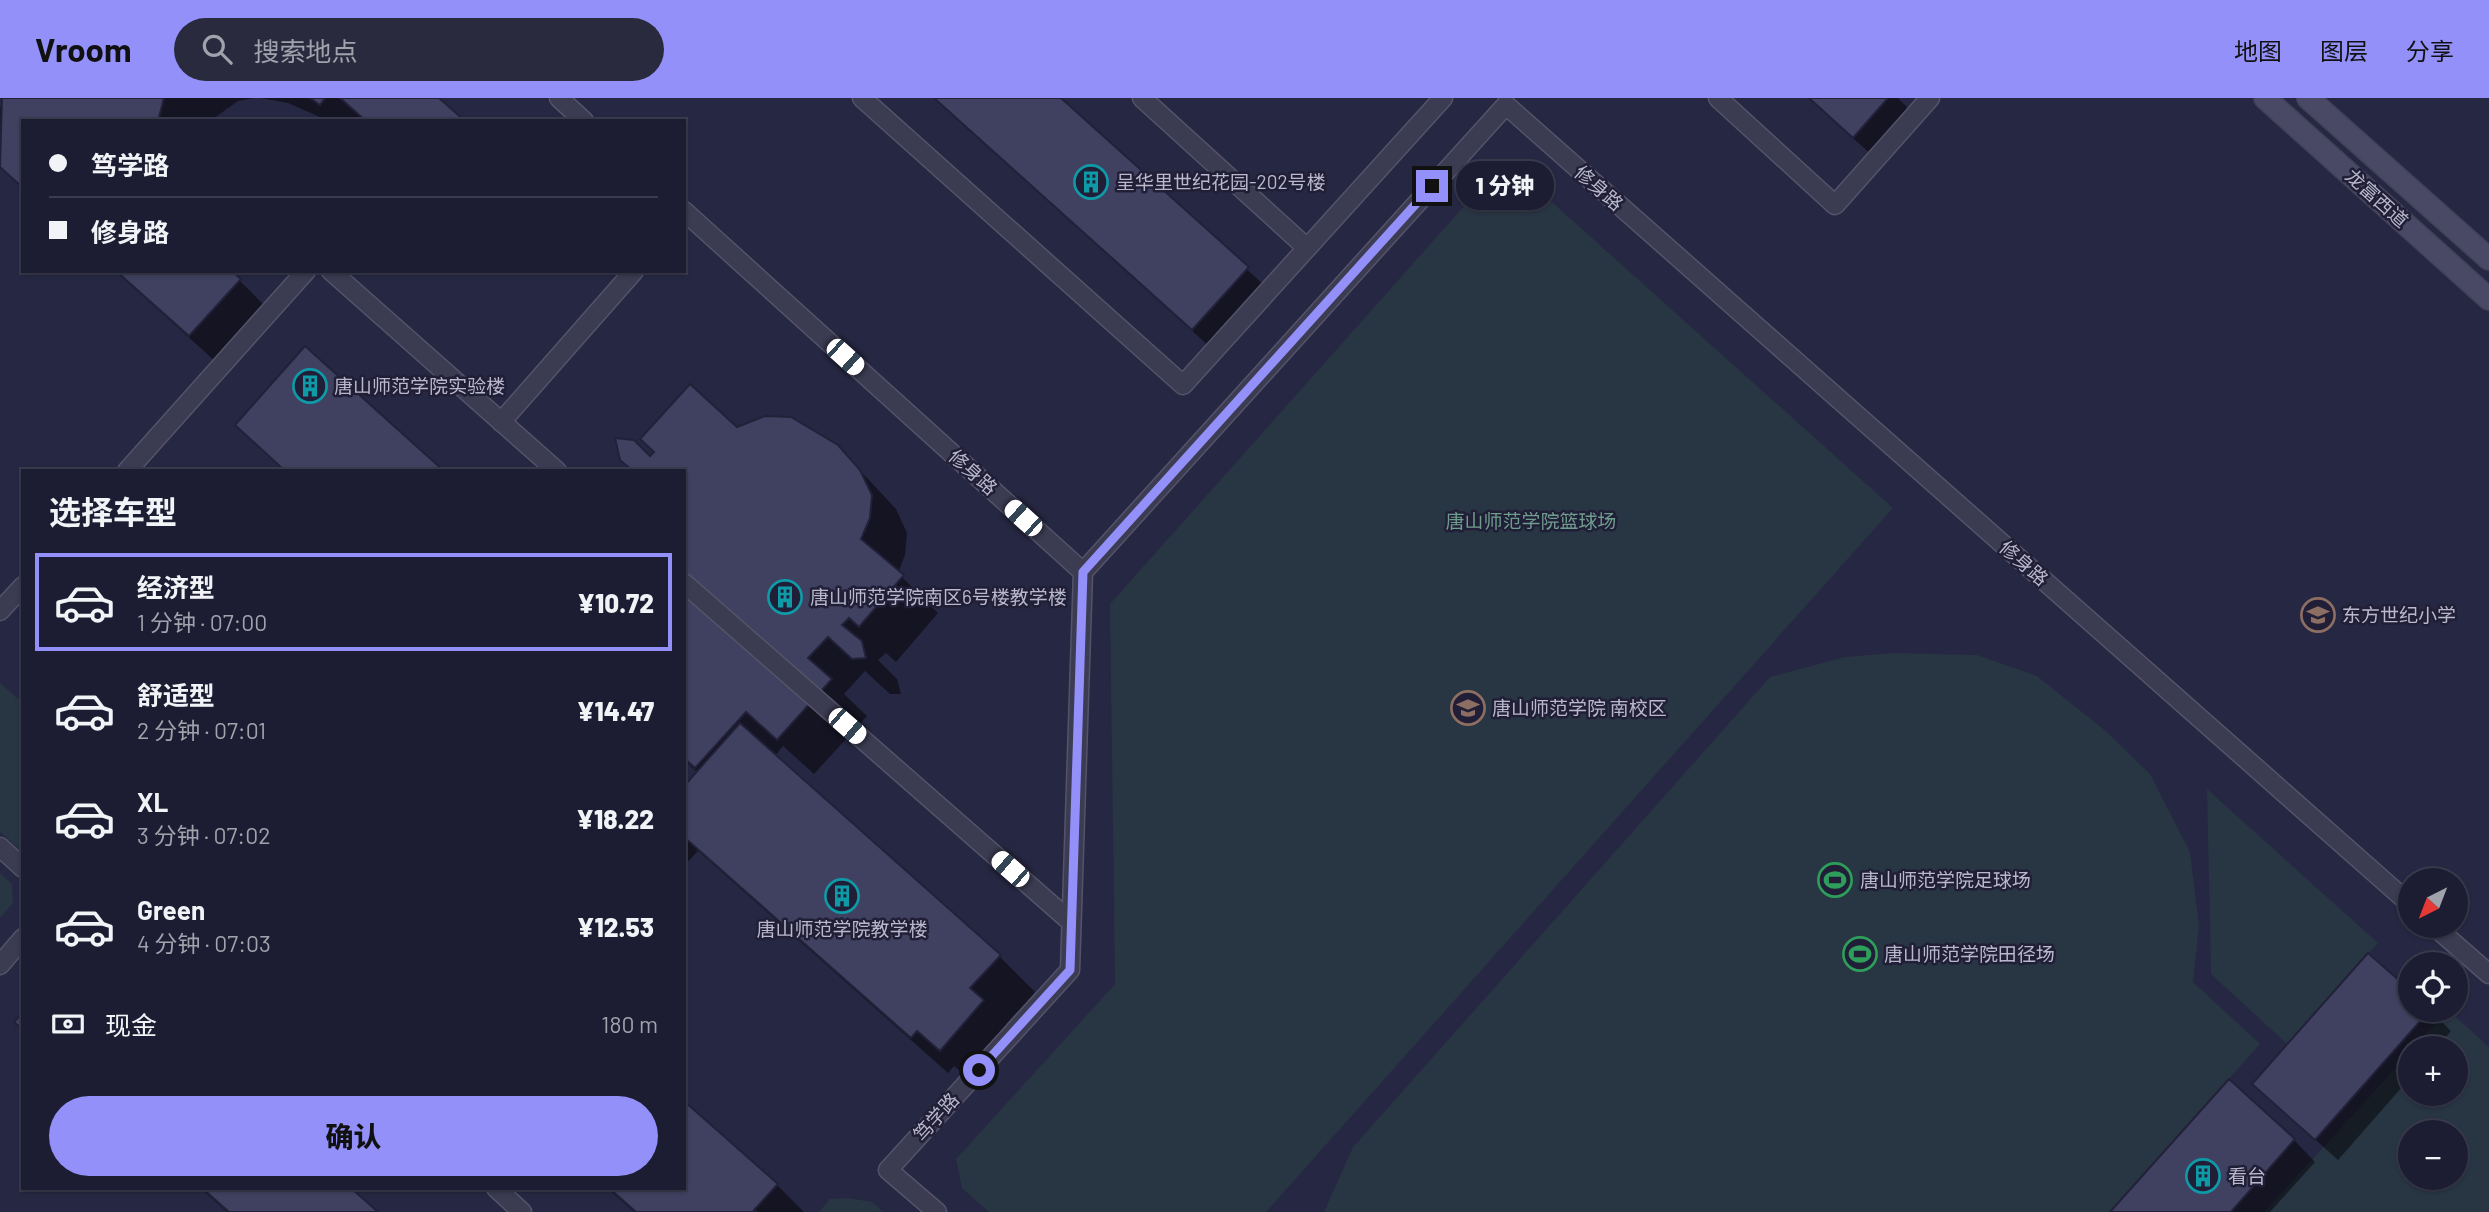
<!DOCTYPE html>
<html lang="zh">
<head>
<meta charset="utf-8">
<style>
  body { margin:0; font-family:Barlow,"Noto Sans SC",sans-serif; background:#292a3e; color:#f1f3f6; height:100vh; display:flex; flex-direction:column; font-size:26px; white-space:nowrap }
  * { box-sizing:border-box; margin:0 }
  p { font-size:23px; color:#a0a2ac }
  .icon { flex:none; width:38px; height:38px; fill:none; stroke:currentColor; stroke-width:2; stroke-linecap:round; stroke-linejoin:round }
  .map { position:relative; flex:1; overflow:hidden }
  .panel { position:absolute; left:21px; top:371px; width:665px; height:721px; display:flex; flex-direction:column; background:#1c1d32; border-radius:0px; box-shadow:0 2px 5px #0004,0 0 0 2px #3a3b4d }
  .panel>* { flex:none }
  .guide { position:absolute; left:21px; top:21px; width:665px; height:154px; border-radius:0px; box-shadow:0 2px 5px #0004,0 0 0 2px #3a3b4d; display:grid; align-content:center; height:154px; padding:0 28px; background:#1c1d32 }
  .needle { width:46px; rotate:222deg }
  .tools { position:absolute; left:2398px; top:770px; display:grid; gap:14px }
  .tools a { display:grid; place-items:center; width:70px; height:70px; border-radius:50%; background:#1c1d32; box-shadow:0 2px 5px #0004,0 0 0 2px #3a3b4d; font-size:35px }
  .end { position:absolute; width:32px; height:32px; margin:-16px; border:9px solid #9390f9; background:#111; box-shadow:0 0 0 4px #111 }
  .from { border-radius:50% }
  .bubble { position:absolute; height:49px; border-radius:24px; background:#1c1d32; box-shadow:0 2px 5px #0004,0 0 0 2px #3a3b4d; font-size:23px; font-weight:800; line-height:49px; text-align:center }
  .car { position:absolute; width:21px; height:42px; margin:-21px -10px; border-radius:9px; box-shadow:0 0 5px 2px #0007; background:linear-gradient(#fff 24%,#345 0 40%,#fff 0 76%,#345 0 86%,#fff 0) }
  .guide b { display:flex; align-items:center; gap:24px; height:66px; font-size:26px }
  .guide b+b { border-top:2px solid #3a3b4d }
  .guide i { width:18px; height:18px; background:#f1f3f6 }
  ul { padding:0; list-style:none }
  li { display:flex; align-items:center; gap:21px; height:98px; margin:0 14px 10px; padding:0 14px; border:4px solid transparent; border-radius:0px }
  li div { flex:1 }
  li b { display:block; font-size:26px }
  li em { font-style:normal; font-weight:800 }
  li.active { border-color:#9390f9 }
  li>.icon { width:63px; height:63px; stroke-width:1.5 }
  h2 { padding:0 28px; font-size:32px; line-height:84px }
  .pay { display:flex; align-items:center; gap:18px; height:77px; padding:0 28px; font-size:26px }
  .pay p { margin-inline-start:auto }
  .cta { display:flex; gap:14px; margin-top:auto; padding:14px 28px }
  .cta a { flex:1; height:80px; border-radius:42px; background:#9390f9; color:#111; font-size:28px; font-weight:800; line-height:80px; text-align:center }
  header { display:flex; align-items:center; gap:42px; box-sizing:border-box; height:98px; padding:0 35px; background:#9390f9; color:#111 }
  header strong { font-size:33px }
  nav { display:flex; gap:38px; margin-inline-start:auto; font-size:24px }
  .search { width:490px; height:63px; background:#292a3e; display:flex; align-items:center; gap:18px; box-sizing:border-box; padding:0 24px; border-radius:38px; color:#a0a2ac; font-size:26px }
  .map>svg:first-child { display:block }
  .green { fill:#283543; fill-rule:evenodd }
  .shadow { fill:#0007 }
  .building { fill:#404160; stroke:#222139; stroke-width:2 }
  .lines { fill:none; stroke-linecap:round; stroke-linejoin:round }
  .service-casing { stroke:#545369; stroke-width:21 }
  .secondary-casing { stroke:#424158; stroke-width:24 }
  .service { stroke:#3b3b52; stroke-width:18 }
  .secondary { stroke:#4a4965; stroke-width:21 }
  .route { stroke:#9390f9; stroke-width:9 }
  .labels { text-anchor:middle; stroke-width:5; stroke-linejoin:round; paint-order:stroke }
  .poi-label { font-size:19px; fill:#b9b8cc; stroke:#201f37; text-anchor:start }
  .street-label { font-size:19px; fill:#b9b8cc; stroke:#201f37 }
  .park-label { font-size:19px; fill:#6f9d8d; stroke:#201f37 }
</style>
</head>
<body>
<header>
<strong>Vroom</strong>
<div class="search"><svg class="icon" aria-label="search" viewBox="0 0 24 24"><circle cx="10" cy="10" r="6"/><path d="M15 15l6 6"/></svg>搜索地点</div>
<nav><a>地图</a><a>图层</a><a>分享</a></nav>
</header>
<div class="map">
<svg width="2489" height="1114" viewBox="0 0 2489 1114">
  <rect width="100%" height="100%" fill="#262742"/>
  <path class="green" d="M1505,62L1893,410L1266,1114H989L962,1090L956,1061L1115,886L1110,506Z
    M1893,555L1977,557L2037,578L2107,634L2150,676L2190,754L2199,828L2193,884L2260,946L2110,1114H1324L1353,1049L1770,579L1845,559Z
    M0,585L23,605V754L0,734Z
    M2207,691L2378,845L2287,946L2211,876Z
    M0,775L12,786L13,805L0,820Z
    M2448,912L2489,949V1114H2264L2410,954V996H2455V950H2413ZM2410,1034H2455V1080H2410Z
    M848,1100L872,1104L883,1114H819L830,1101Z"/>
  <path class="shadow" d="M5,0H254L238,3L210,23H23V91L0,69V10Z
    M261,0H436L462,23H329L288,5Z
    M933,0H1058L1275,197L1220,258Z
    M1808,0H1898L1920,22L1882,66Z
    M115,173H230L276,219L226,273Z
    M737,331L837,348L896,411L907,435L905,457L898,475L938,515L896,564L886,555L878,562L897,581L901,596H890L865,573L844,596L867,618L814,676L783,648L775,658L999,858L1035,894L1006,926L1019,940L977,987L954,968L948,975L698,753L684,768V691L698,675L684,662V373L650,360Z
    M2410,912H2430L2451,933L2436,950H2410V980L2338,1062L2254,986Z
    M2294,1042L2315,1064L2270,1114H2113Z
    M777,1087L804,1114H634L607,1090Z
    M200,1090H348L375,1114H227Z"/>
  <path class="building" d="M2,0H164L158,23H23V90L0,69Z
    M310,0H325L320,7Z
    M340,0H439L465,23H366Z
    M934,0H1061L1249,169L1192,232Z
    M1809,0H1888L1853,40Z
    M116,173H232L241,181L189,238Z
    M305,248L444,373H285L235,327Z
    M690,286L737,329L765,318L791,319L838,347L860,372L872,397L870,420L861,441L904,477L859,529L849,520L842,527L862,543L866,560L852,561L828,539L808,560L832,581L777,642L746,614L695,670L684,660V373H633L620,362L615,340L634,342L650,358L654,354L640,341Z
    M740,625L1001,857L970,890L984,902L940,953L917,933L911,940L684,739V688Z
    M2368,855L2410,892V912H2430L2315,1042L2252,986Z
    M23,914V932L14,924Z
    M2229,981L2295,1041L2231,1114H2110Z
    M684,1003L778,1086L754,1112L757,1114H636L609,1090H684Z
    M202,1090H351L378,1114H229Z"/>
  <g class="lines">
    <g class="service-casing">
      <path id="service" d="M559,0L584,23
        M862,0L1183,287L1443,0
        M1142,0L1307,150
        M1718,0L1835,107L1930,0
        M684,113L1083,474
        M331,173L557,373
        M501,324L634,173
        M127,373L306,173
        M1083,474L1506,7L2410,806
        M684,485L1071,824
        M0,513L23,488
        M0,749L23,770
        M2434,828L2489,876
        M0,867L23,840
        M496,1090L522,1114
        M937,1114L888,1072L1070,872L1083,474"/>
    </g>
    <g class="secondary-casing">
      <path id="secondary" d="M2265,0L2489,201
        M2308,0L2489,161"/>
    </g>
    <use href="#service" class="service"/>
    <use href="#secondary" class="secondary"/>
  </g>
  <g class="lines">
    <path class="route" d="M979,972L1070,872L1083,474L1432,88"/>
  </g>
  <defs>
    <g id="building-ring" transform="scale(1.75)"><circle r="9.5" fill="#201f37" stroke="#0f9aa8" stroke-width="1.5"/><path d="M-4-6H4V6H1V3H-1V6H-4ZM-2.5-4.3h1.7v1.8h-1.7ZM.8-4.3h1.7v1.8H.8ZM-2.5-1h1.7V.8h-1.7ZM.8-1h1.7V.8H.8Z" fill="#0f9aa8"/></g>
    <g id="school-ring" transform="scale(1.75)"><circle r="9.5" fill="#201f37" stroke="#8d6e63" stroke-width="1.5"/><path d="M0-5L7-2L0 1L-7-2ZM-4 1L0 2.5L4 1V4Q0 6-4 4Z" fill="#8d6e63"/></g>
    <g id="university-ring" transform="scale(1.75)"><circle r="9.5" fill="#201f37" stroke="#8d6e63" stroke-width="1.5"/><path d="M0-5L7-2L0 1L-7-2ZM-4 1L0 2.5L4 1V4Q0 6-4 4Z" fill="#8d6e63"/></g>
    <g id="stadium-ring" transform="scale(1.75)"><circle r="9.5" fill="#201f37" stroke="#2e9e5b" stroke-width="1.5"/><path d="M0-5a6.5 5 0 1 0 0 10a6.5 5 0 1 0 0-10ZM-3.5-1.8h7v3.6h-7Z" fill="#2e9e5b"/></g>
  </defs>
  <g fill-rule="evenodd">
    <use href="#building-ring" x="1091" y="84"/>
    <use href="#building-ring" x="310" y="288"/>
    <use href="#building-ring" x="785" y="499"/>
    <use href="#school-ring" x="2318" y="517"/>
    <use href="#university-ring" x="1468" y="610"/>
    <use href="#stadium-ring" x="1835" y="782"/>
    <use href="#building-ring" x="842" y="798"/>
    <use href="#stadium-ring" x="1860" y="856"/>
    <use href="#building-ring" x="2203" y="1078"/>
  </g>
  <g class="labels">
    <g class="poi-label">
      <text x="1116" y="91">呈华里世纪花园-202号楼</text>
      <text x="334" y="295">唐山师范学院实验楼</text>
      <text x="810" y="506">唐山师范学院南区6号楼教学楼</text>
      <text x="2342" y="524">东方世纪小学</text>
      <text x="1492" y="617">唐山师范学院 南校区</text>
      <text x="1860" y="789">唐山师范学院足球场</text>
      <text x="842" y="838" text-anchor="middle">唐山师范学院教学楼</text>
      <text x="1884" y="863">唐山师范学院田径场</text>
      <text x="2228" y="1085">看台</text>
    </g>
    <g class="street-label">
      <text transform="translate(1599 90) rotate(41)" y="7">修身路</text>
      <text transform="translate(2377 100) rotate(42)" y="7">龙富西道</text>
      <text transform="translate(973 374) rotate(42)" y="7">修身路</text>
      <text transform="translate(2024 465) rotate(41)" y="7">修身路</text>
      <text transform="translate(936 1019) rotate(-48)" y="7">笃学路</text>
    </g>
    <g class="park-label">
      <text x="1531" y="430">唐山师范学院篮球场</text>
    </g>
  </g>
</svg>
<div class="tools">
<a><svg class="needle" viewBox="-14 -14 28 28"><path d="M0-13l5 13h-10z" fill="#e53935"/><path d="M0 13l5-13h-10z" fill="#a0a2ac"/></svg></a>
<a><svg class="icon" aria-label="locate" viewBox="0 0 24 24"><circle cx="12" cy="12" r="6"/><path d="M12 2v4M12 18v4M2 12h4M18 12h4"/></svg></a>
<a>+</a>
<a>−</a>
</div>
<i class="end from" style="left:979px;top:972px"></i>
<i class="end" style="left:1432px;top:88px"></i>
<div class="bubble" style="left:1456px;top:63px;width:98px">1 分钟</div>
<i class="car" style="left:845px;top:259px;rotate:132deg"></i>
<i class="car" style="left:1023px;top:420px;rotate:312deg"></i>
<i class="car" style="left:847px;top:628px;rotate:131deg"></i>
<i class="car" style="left:1010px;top:771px;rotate:311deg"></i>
<div class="guide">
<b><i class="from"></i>笃学路</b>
<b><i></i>修身路</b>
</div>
<section class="panel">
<h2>选择车型</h2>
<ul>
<li class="active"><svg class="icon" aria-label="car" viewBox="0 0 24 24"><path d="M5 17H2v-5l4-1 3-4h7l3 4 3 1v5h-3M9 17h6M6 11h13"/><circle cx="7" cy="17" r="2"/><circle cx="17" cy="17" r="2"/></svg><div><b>经济型</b><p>1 分钟 · 07:00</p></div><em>¥10.72</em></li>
<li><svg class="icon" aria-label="car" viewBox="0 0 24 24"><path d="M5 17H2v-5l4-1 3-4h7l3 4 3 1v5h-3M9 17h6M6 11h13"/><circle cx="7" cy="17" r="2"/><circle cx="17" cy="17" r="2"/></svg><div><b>舒适型</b><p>2 分钟 · 07:01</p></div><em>¥14.47</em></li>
<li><svg class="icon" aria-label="car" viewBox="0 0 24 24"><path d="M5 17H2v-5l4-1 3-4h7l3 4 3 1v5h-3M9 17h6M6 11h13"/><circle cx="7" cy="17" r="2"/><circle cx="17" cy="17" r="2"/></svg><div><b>XL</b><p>3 分钟 · 07:02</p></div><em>¥18.22</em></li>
<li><svg class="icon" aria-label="car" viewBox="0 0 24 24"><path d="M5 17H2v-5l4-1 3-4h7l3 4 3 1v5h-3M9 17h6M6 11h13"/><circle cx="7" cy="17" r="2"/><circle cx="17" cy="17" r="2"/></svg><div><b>Green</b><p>4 分钟 · 07:03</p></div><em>¥12.53</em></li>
</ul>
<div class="pay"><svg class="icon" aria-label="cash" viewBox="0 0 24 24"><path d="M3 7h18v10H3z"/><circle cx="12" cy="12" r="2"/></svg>现金<p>180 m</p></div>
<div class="cta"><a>确认</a></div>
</section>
</div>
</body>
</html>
